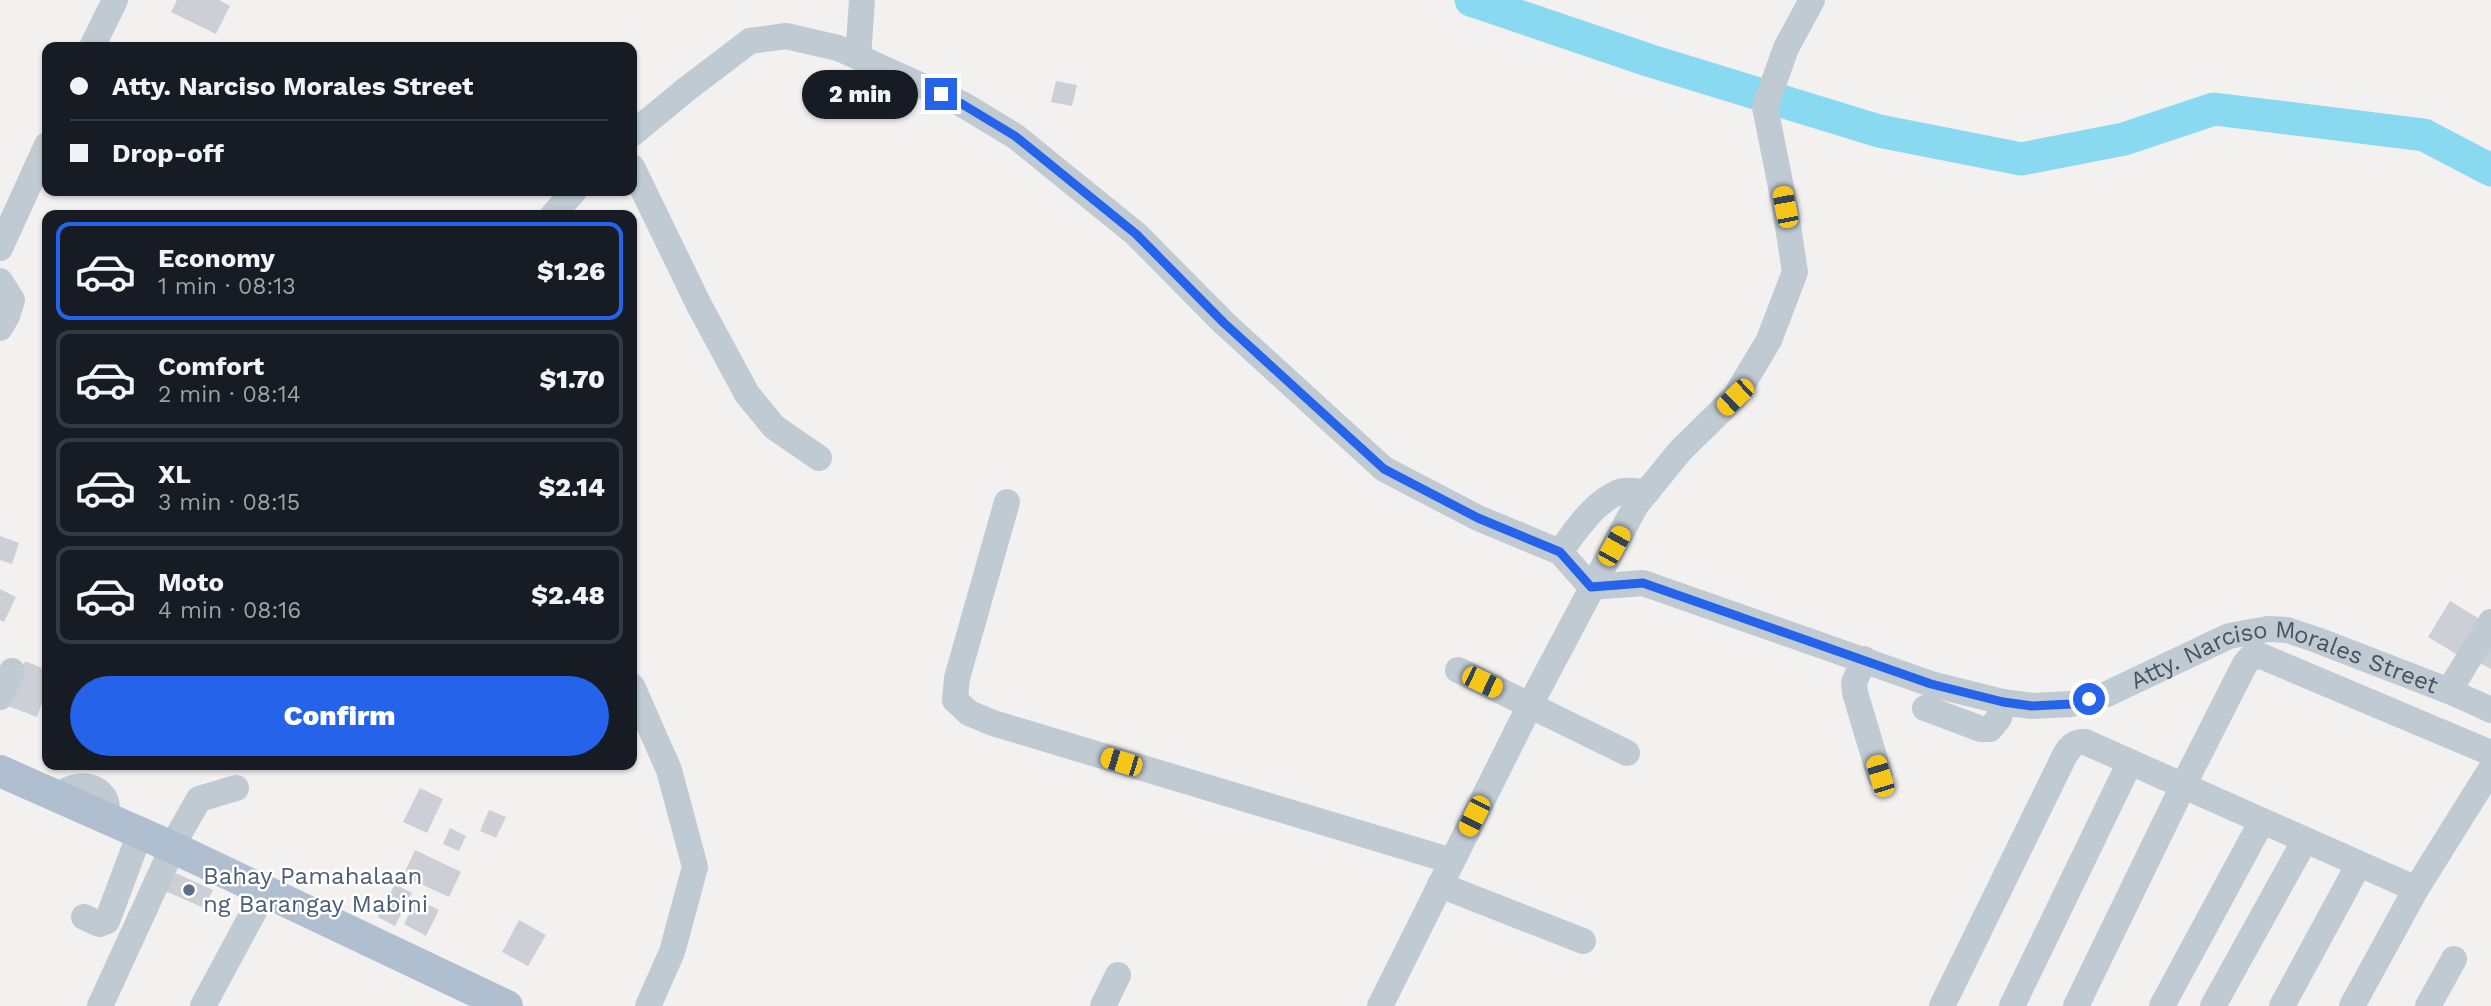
<!DOCTYPE html>
<html lang="en">
<head>
<meta charset="utf-8">
<style>
  body { margin:0; font-family:"Work Sans",sans-serif; background:#20242c; color:#f1f3f6; height:100vh; display:flex; flex-direction:column; font-size:26px; white-space:nowrap }
  * { box-sizing:border-box; margin:0 }
  p { font-size:23px; color:#9ea1a6 }
  .icon { flex:none; width:38px; height:38px; fill:none; stroke:currentColor; stroke-width:2; stroke-linecap:round; stroke-linejoin:round }
  .map { position:relative; flex:1; overflow:hidden }
  .panel { position:absolute; left:42px; top:210px; width:595px; height:560px; display:flex; flex-direction:column; background:#171b24; border-radius:14px; box-shadow:0 2px 5px #0004 }
  .panel>* { flex:none }
  .top-card { position:absolute; left:42px; top:42px; width:595px; height:154px; border-radius:14px; box-shadow:0 2px 5px #0004; display:grid; align-content:center; height:154px; padding:0 28px; background:#171b24 }
  .end { position:absolute; width:32px; height:32px; margin:-16px; border:9px solid #2563eb; background:#fff; box-shadow:0 0 0 4px #fff }
  .from { border-radius:50% }
  .bubble { position:absolute; height:49px; border-radius:24px; background:#171b24; box-shadow:0 2px 5px #0004; font-size:23px; font-weight:800; line-height:49px; text-align:center }
  .car { position:absolute; width:21px; height:42px; margin:-21px -10px; border-radius:9px; box-shadow:0 0 5px 2px #0007; background:linear-gradient(#f5c518 24%,#345 0 40%,#f5c518 0 76%,#345 0 86%,#f5c518 0) }
  .top-card b { display:flex; align-items:center; gap:24px; height:66px; font-size:26px }
  .top-card b+b { border-top:2px solid #363941 }
  .top-card i { width:18px; height:18px; background:#f1f3f6 }
  ul { padding:12px 0 0; list-style:none }
  li { display:flex; align-items:center; gap:21px; height:98px; margin:0 14px 10px; padding:0 14px; border:4px solid #363941; border-radius:14px }
  li div { flex:1 }
  li b { display:block; font-size:26px }
  li em { font-style:normal; font-weight:800 }
  li.current { border-color:#2563eb }
  li>.icon { width:63px; height:63px; stroke-width:1.5 }
  .button { display:flex; gap:14px; margin-top:auto; padding:14px 28px }
  .button a { flex:1; height:80px; border-radius:42px; background:#2563eb; color:#fff; font-size:28px; font-weight:800; line-height:80px; text-align:center }
  .map>svg:first-child { display:block }
  .lines { fill:none; stroke-linecap:round; stroke-linejoin:round }
  .river { stroke:#89d9f0; stroke-width:33 }
  .building { fill:#cccfd5 }
  .minor { stroke:#c0cad3; stroke-width:26 }
  .major { stroke:#afbfd0; stroke-width:32 }
  .route { stroke:#2563eb; stroke-width:9 }
  .service-dot { fill:#5c6f8a; stroke:#fff; stroke-width:2.5 }
  .labels { text-anchor:middle; stroke-width:5; stroke-linejoin:round; paint-order:stroke }
  .street-label { font-size:24px; fill:#47535f; stroke:#fff }
  .service-label { font-size:24px; fill:#4e5e75; stroke:#fff; text-anchor:start }
</style>
</head>
<body>
<div class="map">
<svg width="2491" height="1006" viewBox="0 0 2491 1006">
  <rect width="100%" height="100%" fill="#f3f0f0"/>
  <g class="lines">
    <path class="river" d="M1471,0L1651,61L1879,131L2021,159L2124,139L2214,109L2424,135L2491,170"/>
  </g>
  <path class="building" d="M177,0H219L230,6L216,34L171,12Z
    M1056,81L1077,85L1072,106L1051,102Z
    M0,536L19,543L12,564L0,560Z
    M0,589L16,597L4,622L0,620Z
    M2450,601L2483,621L2458,655L2428,637Z
    M2491,641V669L2480,663Z
    M25,661L47,670V688L37,717L8,706Z
    M420,788L443,799L427,833L403,822Z
    M489,810L506,817L496,838L480,831Z
    M450,828L466,836L459,851L443,844Z
    M415,850L461,872L449,897L403,876Z
    M173,872L213,890L204,908L165,891Z
    M395,884L412,893L395,926L378,917Z
    M417,899L439,910L426,936L404,924Z
    M519,920L546,935L528,966L502,952Z"/>
  <g class="lines">
    <g class="minor">
      <path d="M92,47L115,0"/>
      <path d="M858,57L862,0"/>
      <path d="M632,134L688,88L750,41L786,36L838,48L962,104L1015,136L1136,234L1224,323L1384,469L1478,518L1560,552L1591,587"/>
      <path d="M632,167L699,305L747,394L774,427L819,458"/>
      <path d="M553,215L574,191"/>
      <path d="M0,248L47,145"/>
      <path d="M0,281L12,300L7,316L0,328"/>
      <path d="M1007,502L957,678L955,700L969,713L993,723L1452,861"/>
      <path d="M1560,552C1576,530 1593,503 1619,492C1627,489 1639,492 1647,492"/>
      <path id="s1" d="M1591,587L1643,583L1931,684L2003,702L2032,706L2071,704L2107,694L2229,636L2268,629L2287,630L2317,640L2449,691L2491,710"/>
      <path d="M1864,659L1854,683L1855,693L1880,776"/>
      <path d="M1458,670L1627,753"/>
      <path d="M632,686L669,770L695,867L672,952L648,1006"/>
      <path d="M2449,691L2491,622"/>
      <path d="M0,697L12,671"/>
      <path d="M1925,708L1981,729H1990L1999,718L2003,702"/>
      <path d="M58,797C69,785 92,781 103,796C108,802 107,811 107,818"/>
      <path d="M1440,885L1583,941"/>
      <path d="M84,917L99,924L107,921L140,833"/>
      <path d="M100,1006L179,834L199,799L236,788"/>
      <path d="M203,1006L265,891"/>
      <path d="M1103,1006L1118,975"/>
      <path d="M1380,1006L1530,705L1636,505L1680,451L1735,397L1769,340L1795,272L1785,207L1765,107L1786,48L1812,0"/>
      <path d="M1942,1006L2063,759C2068,749 2073,741 2085,742L2416,889"/>
      <path d="M2012,1006L2130,762"/>
      <path d="M2076,1006L2183,786L2245,664L2251,657L2261,656L2491,753"/>
      <path d="M2162,1006L2262,821"/>
      <path d="M2213,1006L2305,840"/>
      <path d="M2282,1006L2359,864"/>
      <path d="M2352,1006L2416,889L2491,769"/>
      <path d="M2428,1006L2454,959"/>
    </g>
    <path class="major" d="M0,771L174,848L507,1006"/>
  </g>
  <g class="lines">
    <path class="route" d="M941,94L962,104L1015,136L1136,234L1224,323L1384,469L1478,518L1560,552L1591,587L1643,583L1931,684L2003,702L2032,706L2071,704L2089,699"/>
  </g>
  <circle class="service-dot" cx="189" cy="890" r="7"/>
  <g class="labels">
    <g class="street-label">
      <text dy="8" stroke="none"><textPath href="#s1" startOffset="728">Atty. Narciso Morales Street</textPath></text>
    </g>
    <g class="service-label">
      <text x="203" y="884">Bahay Pamahalaan<tspan x="203" dy="28">ng Barangay Mabini</tspan></text>
    </g>
  </g>
</svg>
<i class="end from" style="left:2089px;top:699px"></i>
<i class="end" style="left:941px;top:94px"></i>
<div class="bubble" style="left:802px;top:70px;width:116px">2 min</div>
<i class="car" style="left:1785px;top:207px;rotate:349deg"></i>
<i class="car" style="left:1735px;top:397px;rotate:226deg"></i>
<i class="car" style="left:1614px;top:546px;rotate:29deg"></i>
<i class="car" style="left:1482px;top:682px;rotate:116deg"></i>
<i class="car" style="left:1121px;top:762px;rotate:287deg"></i>
<i class="car" style="left:1880px;top:776px;rotate:343deg"></i>
<i class="car" style="left:1474px;top:816px;rotate:207deg"></i>
<div class="top-card">
<b><i class="from"></i>Atty. Narciso Morales Street</b>
<b><i></i>Drop-off</b>
</div>
<section class="panel">
<ul>
<li class="current"><svg class="icon" aria-label="car" viewBox="0 0 24 24"><path d="M5 17H2v-5l4-1 3-4h7l3 4 3 1v5h-3M9 17h6M6 11h13"/><circle cx="7" cy="17" r="2"/><circle cx="17" cy="17" r="2"/></svg><div><b>Economy</b><p>1 min · 08:13</p></div><em>$1.26</em></li>
<li><svg class="icon" aria-label="car" viewBox="0 0 24 24"><path d="M5 17H2v-5l4-1 3-4h7l3 4 3 1v5h-3M9 17h6M6 11h13"/><circle cx="7" cy="17" r="2"/><circle cx="17" cy="17" r="2"/></svg><div><b>Comfort</b><p>2 min · 08:14</p></div><em>$1.70</em></li>
<li><svg class="icon" aria-label="car" viewBox="0 0 24 24"><path d="M5 17H2v-5l4-1 3-4h7l3 4 3 1v5h-3M9 17h6M6 11h13"/><circle cx="7" cy="17" r="2"/><circle cx="17" cy="17" r="2"/></svg><div><b>XL</b><p>3 min · 08:15</p></div><em>$2.14</em></li>
<li><svg class="icon" aria-label="car" viewBox="0 0 24 24"><path d="M5 17H2v-5l4-1 3-4h7l3 4 3 1v5h-3M9 17h6M6 11h13"/><circle cx="7" cy="17" r="2"/><circle cx="17" cy="17" r="2"/></svg><div><b>Moto</b><p>4 min · 08:16</p></div><em>$2.48</em></li>
</ul>
<div class="button"><a>Confirm</a></div>
</section>
</div>
</body>
</html>
